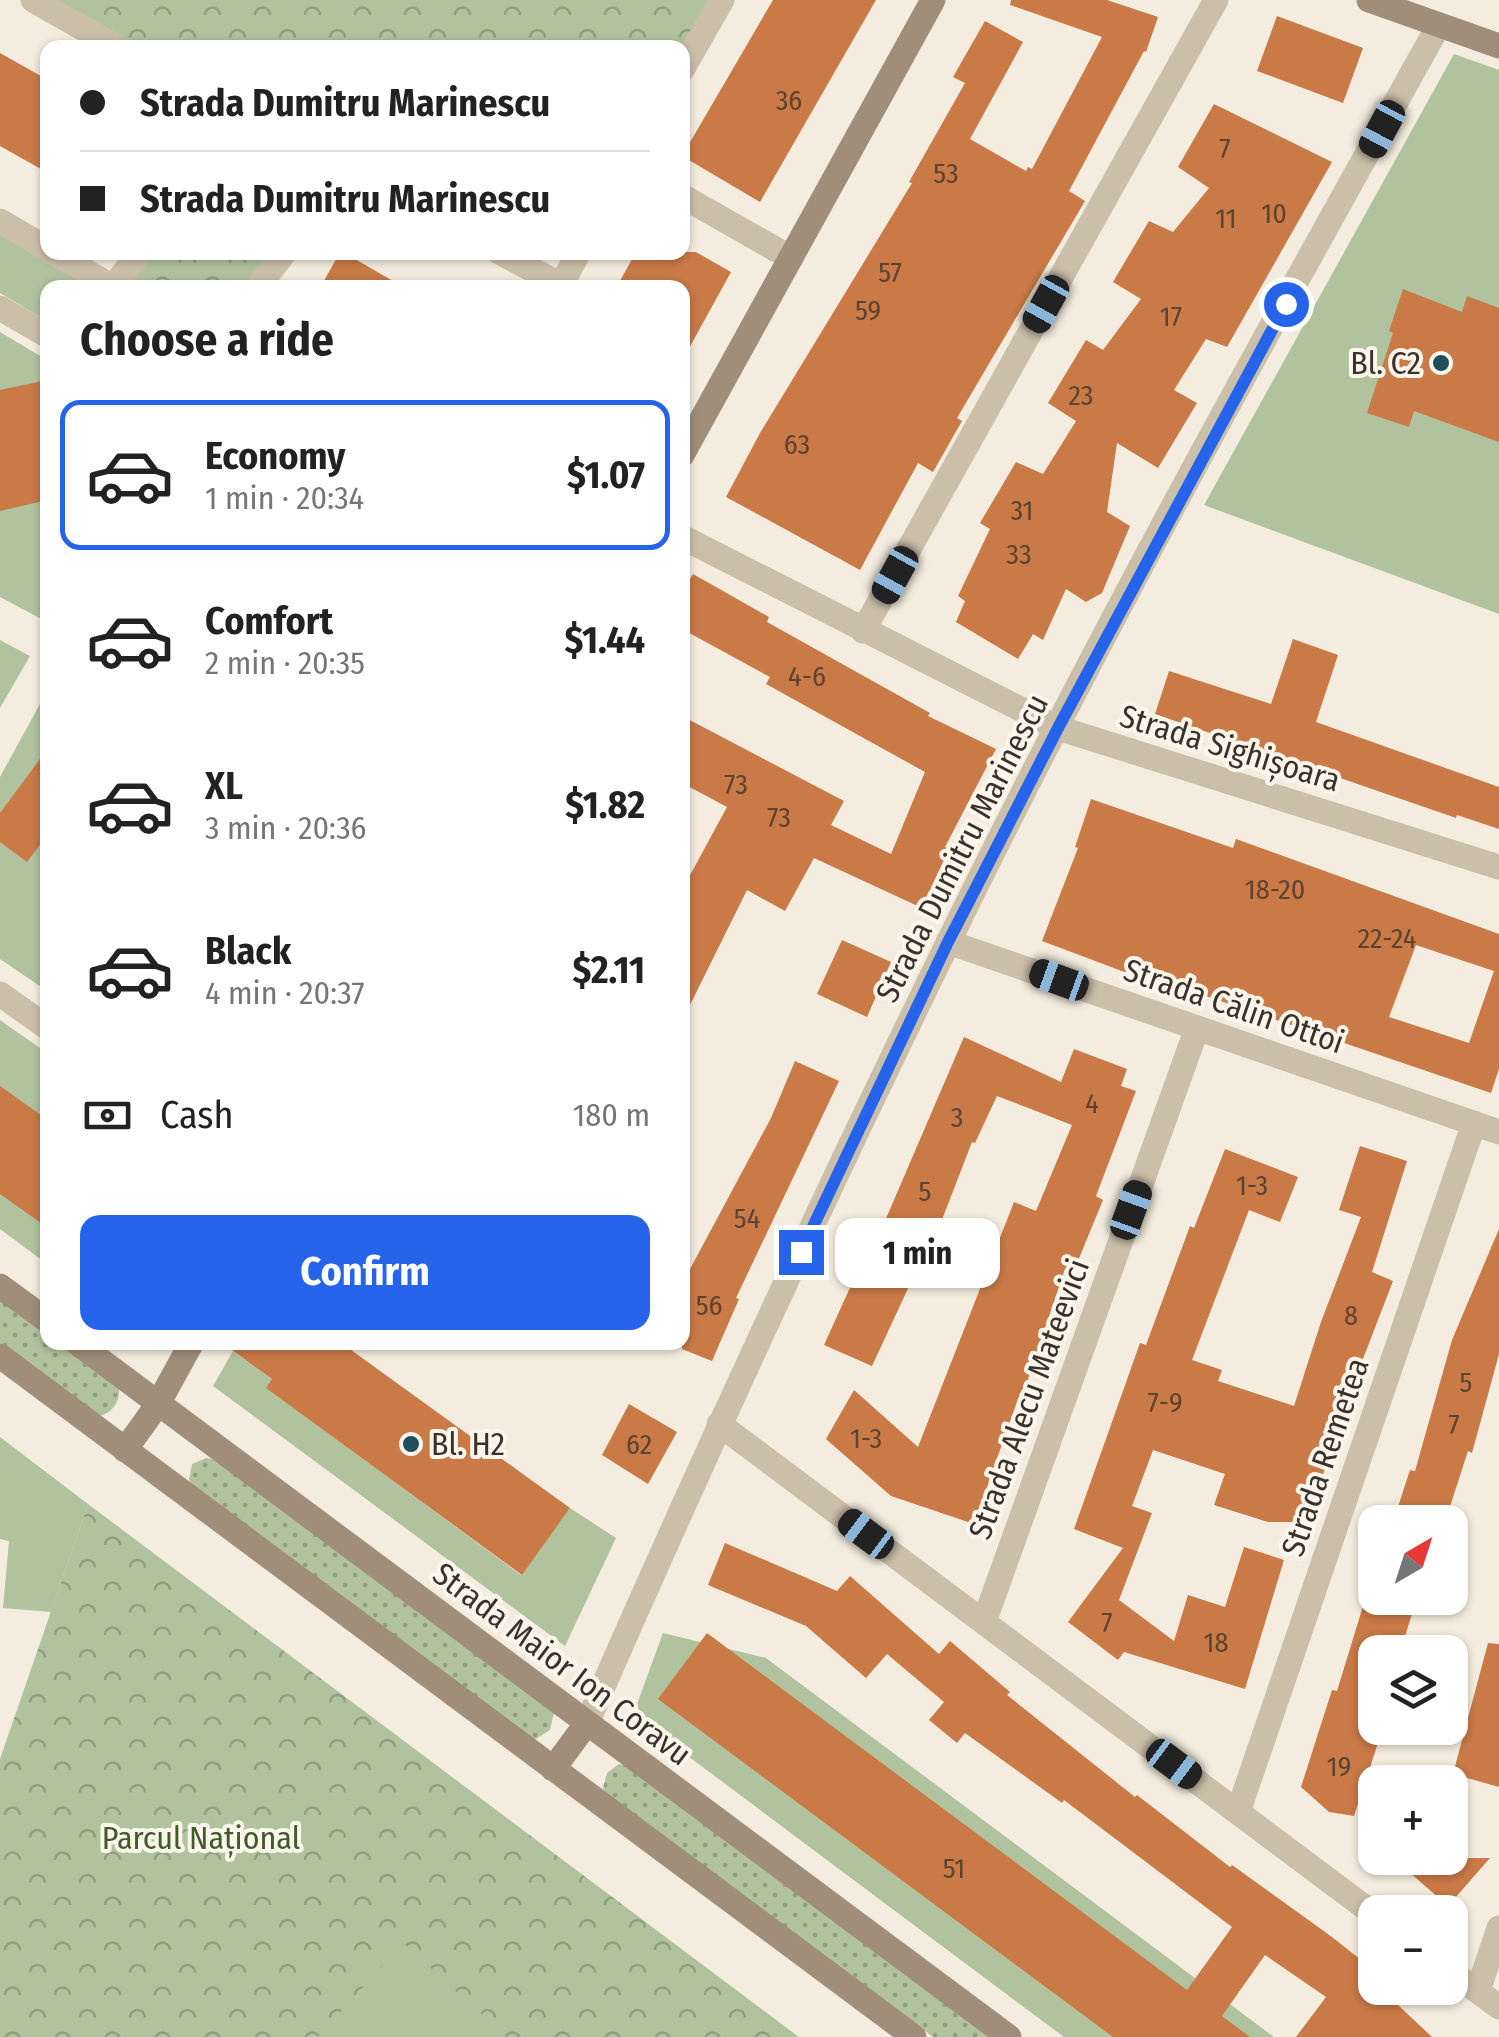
<!DOCTYPE html>
<html lang="en">
<head>
<meta charset="utf-8">
<style>
  body { margin:0; font-family:"Fira Sans Condensed",sans-serif; background:#f6f6f6; color:#222; height:100vh; display:flex; flex-direction:column; font-size:38px; white-space:nowrap }
  * { box-sizing:border-box; margin:0 }
  p { font-size:32px; color:#767676 }
  .icon { flex:none; width:55px; height:55px; fill:none; stroke:currentColor; stroke-width:2; stroke-linecap:round; stroke-linejoin:round }
  .map { position:relative; flex:1; overflow:hidden }
  .details { position:absolute; left:40px; top:280px; width:650px; height:1070px; display:flex; flex-direction:column; background:#fff; border-radius:20px; box-shadow:0 2px 8px #0004 }
  .details>* { flex:none }
  .top-card { position:absolute; left:40px; top:40px; width:650px; height:220px; border-radius:20px; box-shadow:0 2px 8px #0004; display:grid; align-content:center; height:220px; padding:0 40px; background:#fff }
  .needle { width:65px; rotate:39deg }
  .tools { position:absolute; left:1358px; top:1505px; display:grid; gap:20px }
  .tools a { display:grid; place-items:center; width:110px; height:110px; border-radius:20px; background:#fff; box-shadow:0 2px 8px #0004; font-size:50px }
  .end { position:absolute; width:45px; height:45px; margin:-22px; border:12px solid #2563eb; background:#fff; box-shadow:0 0 0 5px #fff }
  .from { border-radius:50% }
  .bubble { position:absolute; height:70px; border-radius:20px; background:#fff; box-shadow:0 2px 8px #0004; font-size:32px; font-weight:700; line-height:70px; text-align:center }
  .car { position:absolute; width:30px; height:60px; margin:-30px -15px; border-radius:12px; box-shadow:0 0 8px 2px #0007; background:linear-gradient(#222 24%,#8ab4d8 0 40%,#222 0 76%,#8ab4d8 0 86%,#222 0) }
  .top-card b { display:flex; align-items:center; gap:35px; height:95px; font-size:38px }
  .top-card b+b { border-top:2px solid #e0e0e0 }
  .top-card i { width:25px; height:25px; background:#222 }
  ul { padding:0; list-style:none }
  li { display:flex; align-items:center; gap:30px; height:150px; margin:0 20px 15px; padding:0 20px; border:5px solid transparent; border-radius:20px }
  li div { flex:1 }
  li b { display:block; font-size:38px }
  li em { font-style:normal; font-weight:700 }
  li.current { border-color:#2563eb }
  li>.icon { width:90px; height:90px; stroke-width:1.5 }
  h2 { padding:0 40px; font-size:45px; line-height:120px }
  .pay { display:flex; align-items:center; gap:25px; height:110px; padding:0 40px; font-size:38px }
  .pay p { margin-inline-start:auto }
  .primary-button { display:flex; gap:20px; margin-top:auto; padding:20px 40px }
  .primary-button a { flex:1; height:115px; border-radius:20px; background:#2563eb; color:#fff; font-size:40px; font-weight:700; line-height:115px; text-align:center }
  .map>svg:first-child { display:block }
  .grass { fill:url(#grass-dots) }
  .park { fill:url(#park-crowns) }
  .garden { fill:#b1c39e }
  .building { fill:#c97a47; fill-rule:evenodd }
  .lines { fill:none; stroke-linecap:round; stroke-linejoin:round }
  .street { stroke:#ccbfaa; stroke-width:25 }
  .secondary { stroke:#a08e7b; stroke-width:25 }
  .route { stroke:#2563eb; stroke-width:12 }
  .poi-dot { fill:#1d4f5d; stroke:#fbf6eb; stroke-width:4 }
  .labels { text-anchor:middle; stroke-width:8; stroke-linejoin:round; paint-order:stroke }
  .number-label { font-size:28px; fill:#5e4331 }
  .poi-label { font-size:32px; fill:#3a312a; stroke:#fbf6eb; text-anchor:end }
  .street-label { font-size:32px; fill:#3a312a; stroke:#fbf6eb }
  .park-label { font-size:32px; fill:#42592c; stroke:#fbf6eb }
</style>
</head>
<body>
<div class="map">
<svg width="1499" height="2037" viewBox="0 0 1499 2037">
  <defs>
    <pattern id="grass-dots" width="8" height="8" patternUnits="userSpaceOnUse" patternTransform="scale(2.5)"><rect width="8" height="8" fill="#b1c39e"/><path d="M2 2h.1M6 6h.1" fill="none" stroke="#919f81" stroke-width="1.8" stroke-linecap="round"/></pattern>
    <pattern id="park-crowns" width="20" height="18" patternUnits="userSpaceOnUse" patternTransform="scale(2.5)"><rect width="20" height="18" fill="#b1c39e"/><path d="M2 6a3 3 0 1 1 6 0M12 15a3 3 0 1 1 6 0" fill="none" stroke="#919f81"/></pattern>
  </defs>
  <rect width="100%" height="100%" fill="#f4eddf"/>
  <path class="grass" d="M0,1300L47,1335L48,1342L57,1343L119,1389C120,1402 112,1413 99,1416L0,1343Z
    M206,1458L213,1459L554,1712L550,1730L534,1740L193,1486L189,1480L192,1464Z
    M619,1764L626,1766L990,2037H933L606,1793L603,1788L607,1773Z"/>
  <path class="park" d="M49,0H708L682,48L135,47Z
    M149,253H276L248,287L129,288L124,284Z
    M88,1504L799,2037H0V1759Z"/>
  <path class="garden" d="M1454,54L1499,70V614L1204,505Z
    M0,233L93,287L48,288L47,321L0,293Z
    M0,332L47,360V622L0,597Z
    M0,640L30,656L0,708Z
    M47,691V991L0,959V777Z
    M0,1020L47,1053V1264L0,1229Z
    M233,1351L272,1379L267,1388L521,1575L570,1508L616,1538L565,1646L213,1386Z
    M0,1437L88,1504L51,1612L3,1608L9,1541L0,1539Z
    M663,1633L766,1658L1274,2037H1064L633,1715Z
    M403,1943L499,2030L506,2037H318Z"/>
  <path class="building" d="M773,0H876L760,202L682,156Z
    M1011,0H1107L1158,17L1146,52L1144,51L1069,191L1085,201L957,418L962,421L933,472L918,463L860,570L726,497L760,433L912,183L909,182L965,83L953,77L985,21L1023,42L970,139L1026,171L1028,167L1032,169L1102,37L1010,5Z
    M1277,16L1363,48L1343,103L1257,71Z
    M0,53L48,80V173L0,146Z
    M1214,104L1332,162L1227,347L1206,339L1174,390L1197,403L1158,468L1117,443L1107,512L1130,526L1102,593L1086,602L1066,589L1043,640L1033,634L1018,659L956,622L965,601L958,596L990,529L980,523L1016,462L1043,474L1076,421L1048,403L1086,340L1103,350L1141,299L1113,282L1149,221L1173,232L1209,188L1178,167Z
    M340,252H343L405,288H320Z
    M636,252H696L731,272L682,361V288H616Z
    M1403,289L1462,312L1467,296L1499,308V442L1414,411L1409,427L1367,413L1393,333L1389,331Z
    M43,381L48,402V500L0,511V390Z
    M693,574L769,617L767,622L930,713L928,716L996,749L945,847L949,849L922,908L814,858L785,911L747,890L682,1021V890L727,807L682,783V716L844,801L831,825L891,854L925,772L766,684L770,677L682,629V593Z
    M1293,639L1338,655L1316,722L1499,787V829L1457,815L1456,818L1155,714L1169,671L1271,704Z
    M48,748V834L27,862L0,842V813Z
    M1091,799L1233,848L1236,839L1499,934V1069L1491,1093L1144,975L1143,979L1042,941L1078,848L1075,847ZM1416,945L1494,971L1469,1043L1389,1017Z
    M842,940L891,962L867,1017L817,994Z
    M964,1037L1061,1082L1074,1049L1127,1069L1121,1086L1136,1091L1096,1196L1103,1200L1073,1273L1065,1269L1023,1394L1020,1393L974,1524L891,1496L826,1439L854,1390L918,1447L1014,1202L1036,1211L1072,1125L997,1096L975,1143L972,1142L928,1256L924,1254L872,1366L824,1345L858,1270L863,1272Z
    M795,1061L839,1081L736,1298L739,1299L712,1361L682,1349V1284L771,1118Z
    M0,1086L48,1120V1228L0,1194Z
    M1360,1146L1407,1161L1372,1272L1393,1281L1351,1390L1356,1392L1336,1452L1331,1451L1307,1522H1268L1214,1505L1225,1474L1153,1450L1132,1506L1152,1513L1119,1600L1174,1641L1188,1595L1225,1607L1244,1547L1284,1560L1245,1689L1124,1652L1118,1660L1068,1622L1123,1548L1074,1529L1140,1343L1146,1345L1190,1226L1194,1228L1225,1149L1298,1177L1280,1222L1249,1210L1192,1360L1222,1370L1218,1381L1294,1406L1321,1322L1361,1217L1339,1210Z
    M1499,1229V1354L1472,1453L1468,1451L1445,1522H1393L1410,1470L1415,1471L1452,1340Z
    M221,1342H340L570,1508L522,1575L266,1388L272,1379Z
    M629,1404L677,1432L648,1484L602,1455Z
    M725,1543L837,1591L850,1576L939,1654L950,1641L1010,1692L1007,1695L1135,1797L1137,1795L1230,1867L1232,1865L1332,1937L1375,1971V1988H1380L1432,2037H1296L1326,1997L1265,1955L1222,2016L1250,2037H1113L658,1699L707,1633L1187,1990L1232,1927L1064,1800L1062,1803L965,1733L957,1743L929,1720L944,1702L887,1654L866,1678L806,1626L708,1585Z
    M1367,1593L1375,1594V1598H1417L1400,1652H1375L1377,1746L1354,1816L1329,1812L1301,1787L1332,1690L1337,1691Z
    M1488,1643L1499,1644V1787L1453,1774Z
    M1393,1858H1490L1448,1906Z"/>
  <g class="lines">
    <path class="street" d="M33,0L118,48
      M682,70L722,0
      M682,196L791,258
      M0,221L48,249
      M53,252L113,287L140,252
      M499,252L561,285L579,252
      M257,288L285,252
      M0,308L48,336
      M682,537L1058,728L1499,867
      M863,631L1216,0
      M948,942L1499,1132
      M0,994L48,1028
      M719,1424L1375,1915
      M984,1622L1197,1028
      M587,1723C702,1460 822,1200 948,943C1100,632 1270,327 1439,25
      M1238,1812L1474,1123
      M1450,1971L1499,2007
      M1478,1991L1499,1928"/>
    <path class="secondary" d="M1369,0L1499,46
      M682,455L933,0
      M0,1286L48,1321
      M76,1342L1009,2037
      M0,1356L914,2037
      M125,1450L158,1404L192,1342
      M553,1769L587,1723"/>
  </g>
  <g class="lines">
    <path class="route" d="M801,1252L948,942L1058,728L1286,304"/>
  </g>
  <g class="poi-dot">
    <circle cx="1441" cy="363" r="10"/>
    <circle cx="411" cy="1444" r="10"/>
  </g>
  <g class="labels">
    <g class="number-label">
      <text x="789" y="110">36</text>
      <text x="1225" y="158">7</text>
      <text x="946" y="183">53</text>
      <text x="1274" y="223">10</text>
      <text x="1226" y="228">11</text>
      <text x="890" y="282">57</text>
      <text x="868" y="320">59</text>
      <text x="1171" y="326">17</text>
      <text x="1081" y="405">23</text>
      <text x="797" y="454">63</text>
      <text x="1022" y="520">31</text>
      <text x="1019" y="564">33</text>
      <text x="807" y="686">4-6</text>
      <text x="736" y="794">73</text>
      <text x="779" y="827">73</text>
      <text x="1275" y="899">18-20</text>
      <text x="1387" y="948">22-24</text>
      <text x="1092" y="1113">4</text>
      <text x="957" y="1127">3</text>
      <text x="1252" y="1195">1-3</text>
      <text x="925" y="1201">5</text>
      <text x="747" y="1228">54</text>
      <text x="709" y="1315">56</text>
      <text x="1351" y="1325">8</text>
      <text x="1466" y="1392">5</text>
      <text x="1165" y="1412">7-9</text>
      <text x="1454" y="1434">7</text>
      <text x="866" y="1448">1-3</text>
      <text x="639" y="1454">62</text>
      <text x="1107" y="1632">7</text>
      <text x="1216" y="1652">18</text>
      <text x="1339" y="1776">19</text>
      <text x="954" y="1878">51</text>
    </g>
    <g class="poi-label">
      <text x="1421" y="374">Bl. C2</text>
      <text x="431" y="1455" text-anchor="start">Bl. H2</text>
    </g>
    <g class="street-label">
      <text transform="translate(1230 748) rotate(17)" y="11">Strada Sighișoara</text>
      <text transform="translate(962 848) rotate(-63)" y="11">Strada Dumitru Marinescu</text>
      <text transform="translate(1234 1006) rotate(19)" y="11">Strada Călin Ottoi</text>
      <text transform="translate(1029 1399) rotate(-70)" y="11">Strada Alecu Mateevici</text>
      <text transform="translate(1325 1457) rotate(-71)" y="11">Strada Remetea</text>
      <text transform="translate(562 1664) rotate(37)" y="11">Strada Maior Ion Coravu</text>
    </g>
    <g class="park-label">
      <text x="201" y="1849">Parcul Național</text>
    </g>
  </g>
</svg>
<div class="tools">
<a><svg class="needle" viewBox="-14 -14 28 28"><path d="M0-13l5 13h-10z" fill="#e53935"/><path d="M0 13l5-13h-10z" fill="#767676"/></svg></a>
<a><svg class="icon" aria-label="layers" viewBox="0 0 24 24"><path d="M12 4l9 5-9 5-9-5zM3 14l9 5 9-5"/></svg></a>
<a>+</a>
<a>−</a>
</div>
<i class="end from" style="left:1286px;top:304px"></i>
<i class="end" style="left:801px;top:1252px"></i>
<div class="bubble" style="left:835px;top:1218px;width:165px">1 min</div>
<i class="car" style="left:1382px;top:129px;rotate:208deg"></i>
<i class="car" style="left:1046px;top:304px;rotate:209deg"></i>
<i class="car" style="left:895px;top:575px;rotate:209deg"></i>
<i class="car" style="left:1059px;top:980px;rotate:290deg"></i>
<i class="car" style="left:1131px;top:1210px;rotate:20deg"></i>
<i class="car" style="left:866px;top:1534px;rotate:307deg"></i>
<i class="car" style="left:1174px;top:1764px;rotate:127deg"></i>
<div class="top-card">
<b><i class="from"></i>Strada Dumitru Marinescu</b>
<b><i></i>Strada Dumitru Marinescu</b>
</div>
<section class="details">
<h2>Choose a ride</h2>
<ul>
<li class="current"><svg class="icon" aria-label="car" viewBox="0 0 24 24"><path d="M5 17H2v-5l4-1 3-4h7l3 4 3 1v5h-3M9 17h6M6 11h13"/><circle cx="7" cy="17" r="2"/><circle cx="17" cy="17" r="2"/></svg><div><b>Economy</b><p>1 min · 20:34</p></div><em>$1.07</em></li>
<li><svg class="icon" aria-label="car" viewBox="0 0 24 24"><path d="M5 17H2v-5l4-1 3-4h7l3 4 3 1v5h-3M9 17h6M6 11h13"/><circle cx="7" cy="17" r="2"/><circle cx="17" cy="17" r="2"/></svg><div><b>Comfort</b><p>2 min · 20:35</p></div><em>$1.44</em></li>
<li><svg class="icon" aria-label="car" viewBox="0 0 24 24"><path d="M5 17H2v-5l4-1 3-4h7l3 4 3 1v5h-3M9 17h6M6 11h13"/><circle cx="7" cy="17" r="2"/><circle cx="17" cy="17" r="2"/></svg><div><b>XL</b><p>3 min · 20:36</p></div><em>$1.82</em></li>
<li><svg class="icon" aria-label="car" viewBox="0 0 24 24"><path d="M5 17H2v-5l4-1 3-4h7l3 4 3 1v5h-3M9 17h6M6 11h13"/><circle cx="7" cy="17" r="2"/><circle cx="17" cy="17" r="2"/></svg><div><b>Black</b><p>4 min · 20:37</p></div><em>$2.11</em></li>
</ul>
<div class="pay"><svg class="icon" aria-label="cash" viewBox="0 0 24 24"><path d="M3 7h18v10H3z"/><circle cx="12" cy="12" r="2"/></svg>Cash<p>180 m</p></div>
<div class="primary-button"><a>Confirm</a></div>
</section>
</div>
</body>
</html>
